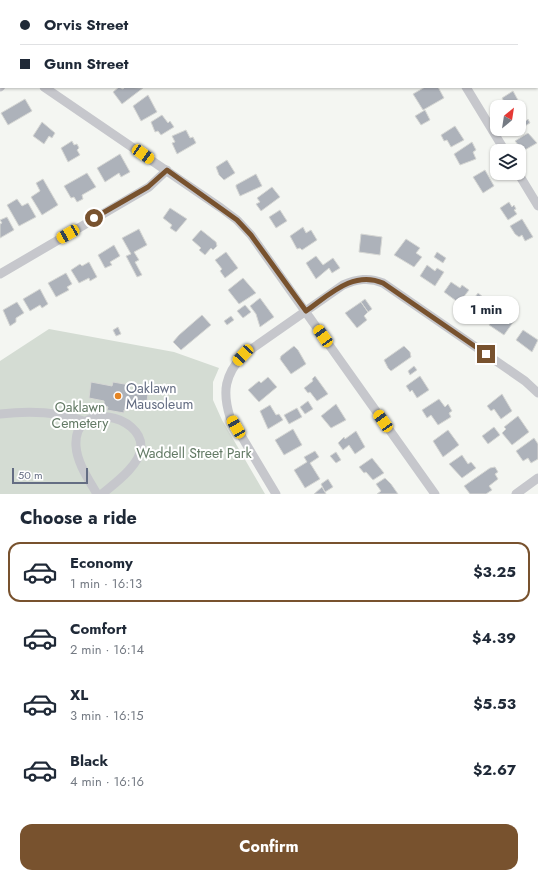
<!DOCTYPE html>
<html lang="en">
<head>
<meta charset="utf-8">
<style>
  body { margin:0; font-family:Jost,sans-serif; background:#f6f6f7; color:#1f2937; height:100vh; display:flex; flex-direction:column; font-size:15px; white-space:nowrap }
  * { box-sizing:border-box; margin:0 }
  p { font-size:13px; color:#747a83 }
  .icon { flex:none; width:22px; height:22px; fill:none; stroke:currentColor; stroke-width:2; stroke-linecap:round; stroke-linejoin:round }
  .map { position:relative; height:494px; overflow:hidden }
  .panel { display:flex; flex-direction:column; background:#fff; flex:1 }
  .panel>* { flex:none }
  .top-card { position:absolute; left:0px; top:0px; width:538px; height:88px; box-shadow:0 1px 3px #0004; display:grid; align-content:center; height:88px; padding:0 20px; background:#fff }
  .needle { width:26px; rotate:30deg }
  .tools { position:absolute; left:490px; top:100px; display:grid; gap:8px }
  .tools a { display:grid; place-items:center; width:36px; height:36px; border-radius:8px; background:#fff; box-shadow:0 1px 3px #0004; font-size:20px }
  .scale { position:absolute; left:12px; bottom:10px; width:76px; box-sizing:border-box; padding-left:4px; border:2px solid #646d83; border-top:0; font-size:11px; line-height:14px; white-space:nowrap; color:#646d83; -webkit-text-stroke:3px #fff; paint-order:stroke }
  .end { position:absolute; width:18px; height:18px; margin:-9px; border:5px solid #78522e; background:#fff; box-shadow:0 0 0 2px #fff }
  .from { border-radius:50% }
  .bubble { position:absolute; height:28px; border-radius:12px; background:#fff; box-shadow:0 1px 3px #0004; font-size:13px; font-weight:700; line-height:28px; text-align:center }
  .car { position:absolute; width:12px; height:24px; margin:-12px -6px; border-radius:5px; box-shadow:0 0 3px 1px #0007; background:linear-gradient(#f5c518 24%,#345 0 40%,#f5c518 0 76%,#345 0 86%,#f5c518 0) }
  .top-card b { display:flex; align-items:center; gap:14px; height:38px; font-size:15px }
  .top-card b+b { border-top:1px solid #e0e1e3 }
  .top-card i { width:10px; height:10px; background:#1f2937 }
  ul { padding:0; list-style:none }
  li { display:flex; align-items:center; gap:12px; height:60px; margin:0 8px 6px; padding:0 12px; border:2px solid transparent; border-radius:12px }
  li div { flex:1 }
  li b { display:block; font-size:15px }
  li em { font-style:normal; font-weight:700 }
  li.selected { border-color:#78522e }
  li>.icon { width:36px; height:36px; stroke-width:1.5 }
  h2 { padding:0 20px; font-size:18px; line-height:48px }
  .cta { display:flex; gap:8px; margin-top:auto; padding:8px 20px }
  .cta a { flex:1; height:46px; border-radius:12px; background:#78522e; color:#fff; font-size:16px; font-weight:700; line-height:46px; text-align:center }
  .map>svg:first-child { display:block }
  .green { fill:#d4dcd3 }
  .building { fill:#adb2ba; stroke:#d6d7d4 }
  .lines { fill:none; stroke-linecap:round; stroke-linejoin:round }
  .minor { stroke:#c6c7cc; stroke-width:9 }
  .route { stroke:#78522e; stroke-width:5 }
  .poi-dot { fill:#e48423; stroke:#fff; stroke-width:1.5 }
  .labels { text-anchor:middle; stroke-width:4; stroke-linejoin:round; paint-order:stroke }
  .poi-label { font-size:14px; fill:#646d83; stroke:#fff; text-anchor:start }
  .park-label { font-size:14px; fill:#637a65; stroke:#fff }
</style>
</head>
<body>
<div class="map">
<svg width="538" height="494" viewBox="0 0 538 494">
  <rect width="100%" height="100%" fill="#f4f6f2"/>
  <path class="green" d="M49,329L174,352L219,368L213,382V400L222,420L265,494H0V361Z"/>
  <path class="building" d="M119,87L123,89L125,87L143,88L122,104L113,92Z
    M425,87H438L444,98L423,110L413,94Z
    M513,91L519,102L513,107H507L502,98Z
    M148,95L157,112L141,121L133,106Z
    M25,99L32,111L8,125L1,113Z
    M425,110L430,120L421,125L415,116Z
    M522,113L526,121L528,119L530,123L516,131V129H519V114Z
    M162,115L168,123L170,121L174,127L161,135L158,131L155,132L151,122Z
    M42,122L55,133L52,138L49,136L44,144L33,136Z
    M455,126L464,140L451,147L447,140L444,141L441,135Z
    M186,130L190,138L193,137L196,143L177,154L172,143L175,142L172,136Z
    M528,133L537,143L523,151L515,141Z
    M72,141L74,145L77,144L79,148L77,150L80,155L68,162L61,148Z
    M472,142L476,150L473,152L476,159L460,165L454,154Z
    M120,154L130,172L121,177L119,173L105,182L97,168Z
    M227,160L235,173L224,180L219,175L216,167Z
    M485,170L494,186L483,193L473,177Z
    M87,173L96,187L82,195L83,199L77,202L74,197L71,198L64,186Z
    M256,174L262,186L240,196L236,187V185Z
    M43,179L58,205L42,215L31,197L40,191L36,183Z
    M272,187L280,197L261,211L256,204L260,202L257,198Z
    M17,199L22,206L28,203L36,217L19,226L7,205Z
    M509,202L512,207L514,205L516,209L514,210L517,214L508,220L500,208Z
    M170,208L187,219L176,232L170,228L172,225L163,218Z
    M280,210L287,221L276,228L269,217Z
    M7,217L14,230L0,238V224L2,223L0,220Z
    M522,219L533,237L525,241L522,235L519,237L515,234L510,226Z
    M303,227L306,233L311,230L317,240L302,250L300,248L297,249L290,236Z
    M139,229L147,245L134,252L139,260L135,262L142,275L137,277L126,256L131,254L122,238Z
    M201,230L216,242L217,246L213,250L211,248L205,255L199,250L201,248L192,240Z
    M361,234L382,237L380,255L359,252Z
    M406,239L420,248L416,253L422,257L414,267L394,255Z
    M114,245L120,256L110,262L112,265L105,268L98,255Z
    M226,252L238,268L225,278L220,271L222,269L215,260Z
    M437,252L446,258L443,263L434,257Z
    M316,256L323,265L333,258L340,268L332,273L329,268L316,279L306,263Z
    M89,262L97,277L90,281L89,278L79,283L71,270L80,264L82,266Z
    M427,265L435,271L437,268L444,272L435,286L420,276Z
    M66,273L72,284L67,287L69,290L56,297L48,283Z
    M243,278L256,293L239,304L228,290Z
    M451,282L460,288L462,285L469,290L459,303L444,292Z
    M40,289L48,304L42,308L40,305L30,311L23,299Z
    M478,293L483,297L479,301L483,303L485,300L491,305L482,318L467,308Z
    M260,298L274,317L260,327L256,314L250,306Z
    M365,299L372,309L368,312L361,302Z
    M17,302L24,313L16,318V322L10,326L3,310Z
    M361,302L368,312L364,316L367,320L357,328L345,313Z
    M245,305L251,312L243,318L237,311Z
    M497,314L505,320L507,317L514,321L504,335L489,325Z
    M202,315L211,325L181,350L173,342L179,335Z
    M231,316L234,320L227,325L224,321Z
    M118,327L121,334L116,336L113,330Z
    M523,330L538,340L532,352L516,340Z
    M294,346L298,350L306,364L291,374L280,359L281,356Z
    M404,346L410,352L411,357L391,371L388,368L384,360Z
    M414,366L417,370L410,375L408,371Z
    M315,376L328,394L317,401L310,392L308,393L304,388L313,381L312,379Z
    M420,376L429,390L417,398L412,390L410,392L406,386Z
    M268,377L277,387L259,402L248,390L259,381L261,383Z
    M91,382L112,386L113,382L130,385L129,391L148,394L146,409L130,407L129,411L124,410V413L107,410L108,407L104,406V401L89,398Z
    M502,394L512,411L501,419L494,409L491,411L487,406Z
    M439,399L445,407L448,404L452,411L449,413L451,417L438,425L431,415L427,418L422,410Z
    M308,401L313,409L305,414L300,407Z
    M336,404L346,420L331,428L321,416Z
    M270,405L276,415L279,414L283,420L268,429L260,411Z
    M297,408L302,417L289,424L284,415Z
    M518,416L529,432L512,445L502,433L506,429L504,427Z
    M494,427L500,435L488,444L482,436Z
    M293,429L302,445L284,455L275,440Z
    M448,430L459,445L443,457L433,441Z
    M356,431L365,447L355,454L349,445L343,450L338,443L344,437L345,439Z
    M534,438L538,444V459L531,463L528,458L523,461L516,451Z
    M315,451L319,457L310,463L320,479L305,488L294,470L307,462L304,457Z
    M336,452L341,460L336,463L330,456Z
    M462,455L468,464L471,462L476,468L462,478L449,464Z
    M372,458L384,473L373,480L366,472L364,473L359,467Z
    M495,467L498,472L495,474L498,479L489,486L492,490L486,494H470L464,486L490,468Z
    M385,478L391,484L398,494H377L381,491L376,484Z
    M328,479L333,487L325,492L321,484Z
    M322,487L326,494H314Z"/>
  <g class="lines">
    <path class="minor" d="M414,0V1
      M145,1L147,0
      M0,56L1,57
      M0,87L1,86
      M44,87L221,208L237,220L251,235L435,494
      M466,87L505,151
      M518,173L538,206
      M0,274L149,187L167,170
      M0,414C28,411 57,411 83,421
      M97,494C89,480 77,463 76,446C73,399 143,415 141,448C140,465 114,484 102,494
      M276,494L230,417C222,391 225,375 243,355L343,285C357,279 369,277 383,283L525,381L538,393
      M516,494L538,478"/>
  </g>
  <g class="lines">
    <path class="route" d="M94,218L148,187L167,170L237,220L251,235L306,311C329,295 353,270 383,283L486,354"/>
  </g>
  <circle class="poi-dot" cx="118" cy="396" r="4"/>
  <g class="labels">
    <g class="poi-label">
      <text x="126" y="393">Oaklawn<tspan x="126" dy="16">Mausoleum</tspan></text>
    </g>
    <g class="park-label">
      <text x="80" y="412">Oaklawn<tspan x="80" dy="16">Cemetery</tspan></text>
      <text x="194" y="458">Waddell Street Park</text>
    </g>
  </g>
</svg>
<div class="tools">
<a><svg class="needle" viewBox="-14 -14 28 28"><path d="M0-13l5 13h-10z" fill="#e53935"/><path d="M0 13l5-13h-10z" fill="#747a83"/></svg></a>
<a><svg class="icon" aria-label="layers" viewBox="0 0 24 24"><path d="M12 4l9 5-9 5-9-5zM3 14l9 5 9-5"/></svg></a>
</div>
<div class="scale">50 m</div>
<i class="end from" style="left:94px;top:218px"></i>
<i class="end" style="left:486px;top:354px"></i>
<div class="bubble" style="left:453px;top:296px;width:66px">1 min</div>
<i class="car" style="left:143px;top:154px;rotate:124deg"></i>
<i class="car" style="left:68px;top:234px;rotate:240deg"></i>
<i class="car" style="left:323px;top:336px;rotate:325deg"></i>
<i class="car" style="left:243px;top:355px;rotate:223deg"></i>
<i class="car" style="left:383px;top:421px;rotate:325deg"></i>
<i class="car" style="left:236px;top:427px;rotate:330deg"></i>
<div class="top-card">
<b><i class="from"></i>Orvis Street</b>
<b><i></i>Gunn Street</b>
</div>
</div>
<section class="panel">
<h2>Choose a ride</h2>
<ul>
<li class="selected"><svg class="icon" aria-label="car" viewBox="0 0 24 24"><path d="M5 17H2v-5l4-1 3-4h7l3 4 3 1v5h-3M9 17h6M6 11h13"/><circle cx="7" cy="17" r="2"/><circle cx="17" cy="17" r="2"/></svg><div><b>Economy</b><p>1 min · 16:13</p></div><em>$3.25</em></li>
<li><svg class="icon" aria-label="car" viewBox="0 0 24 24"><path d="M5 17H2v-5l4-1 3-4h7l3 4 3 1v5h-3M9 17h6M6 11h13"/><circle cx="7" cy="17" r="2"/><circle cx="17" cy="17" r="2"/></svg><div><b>Comfort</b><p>2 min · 16:14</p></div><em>$4.39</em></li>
<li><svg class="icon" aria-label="car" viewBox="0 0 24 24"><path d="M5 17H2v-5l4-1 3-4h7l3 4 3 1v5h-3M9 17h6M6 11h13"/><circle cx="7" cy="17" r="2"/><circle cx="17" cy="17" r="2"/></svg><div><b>XL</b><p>3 min · 16:15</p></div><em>$5.53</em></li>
<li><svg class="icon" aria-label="car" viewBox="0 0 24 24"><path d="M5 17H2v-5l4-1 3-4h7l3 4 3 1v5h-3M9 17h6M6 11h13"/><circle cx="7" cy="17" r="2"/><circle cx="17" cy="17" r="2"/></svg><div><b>Black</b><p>4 min · 16:16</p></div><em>$2.67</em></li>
</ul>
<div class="cta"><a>Confirm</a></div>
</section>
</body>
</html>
